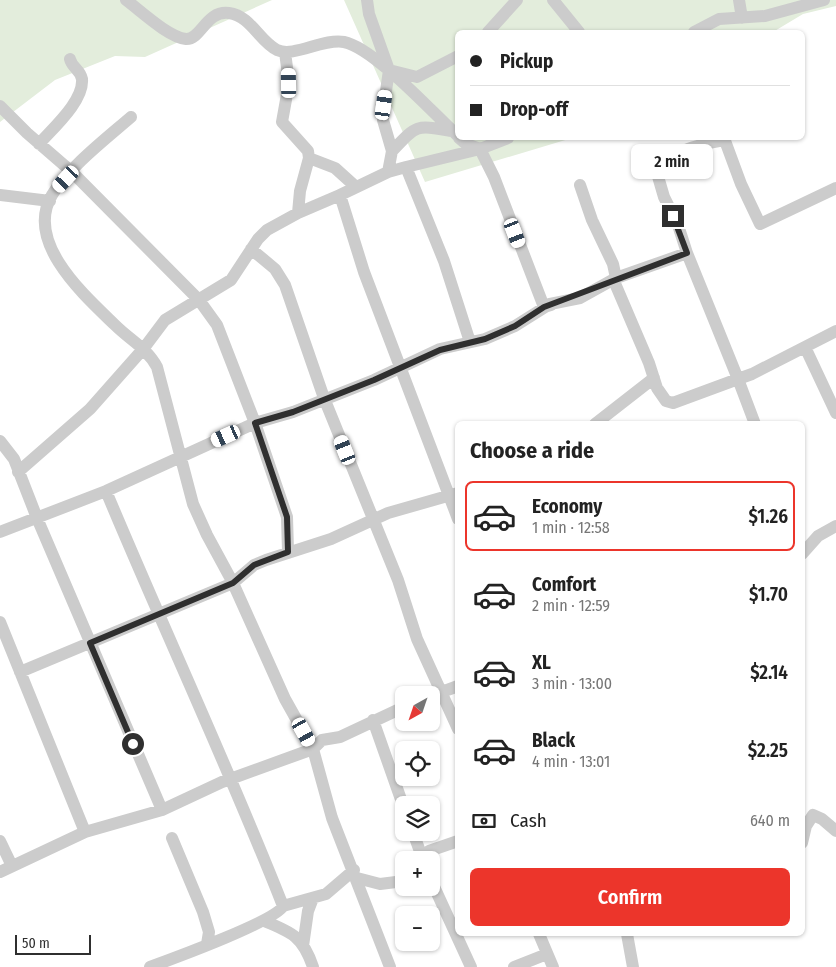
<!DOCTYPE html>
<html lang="en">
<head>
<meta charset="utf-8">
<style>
  body { margin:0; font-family:"Fira Sans Condensed",sans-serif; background:#f6f6f6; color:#222; height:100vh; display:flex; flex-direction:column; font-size:19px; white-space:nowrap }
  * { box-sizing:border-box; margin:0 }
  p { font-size:16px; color:#767676 }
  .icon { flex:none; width:28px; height:28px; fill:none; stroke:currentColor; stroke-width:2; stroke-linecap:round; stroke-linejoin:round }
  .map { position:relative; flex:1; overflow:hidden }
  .side { position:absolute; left:455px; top:421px; width:350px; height:515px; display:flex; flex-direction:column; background:#fff; border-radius:8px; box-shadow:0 1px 4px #0004 }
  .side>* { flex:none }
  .hud { position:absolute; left:455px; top:30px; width:350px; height:110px; border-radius:8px; box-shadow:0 1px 4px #0004; display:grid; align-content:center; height:110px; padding:0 15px; background:#fff }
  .needle { width:32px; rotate:220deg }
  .tools { position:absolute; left:395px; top:686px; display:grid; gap:10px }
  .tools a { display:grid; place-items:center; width:45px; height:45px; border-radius:8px; background:#fff; box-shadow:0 1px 4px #0004; font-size:25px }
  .scale { position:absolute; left:15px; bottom:12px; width:76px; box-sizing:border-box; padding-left:5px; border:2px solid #2f2f2f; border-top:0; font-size:14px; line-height:18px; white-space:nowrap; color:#2f2f2f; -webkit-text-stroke:4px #fff; paint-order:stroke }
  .end { position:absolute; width:22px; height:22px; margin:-11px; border:6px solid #2f2f2f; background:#fff; box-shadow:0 0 0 2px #fff }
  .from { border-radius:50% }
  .bubble { position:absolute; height:35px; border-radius:8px; background:#fff; box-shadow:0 1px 4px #0004; font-size:16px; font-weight:600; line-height:35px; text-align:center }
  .car { position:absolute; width:15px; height:30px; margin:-15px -8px; border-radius:6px; box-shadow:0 0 4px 1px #0007; background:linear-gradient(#fff 24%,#345 0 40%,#fff 0 76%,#345 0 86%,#fff 0) }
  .hud b { display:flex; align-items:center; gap:18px; height:48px; font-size:19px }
  .hud b+b { border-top:1px solid #e0e0e0 }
  .hud i { width:12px; height:12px; background:#222 }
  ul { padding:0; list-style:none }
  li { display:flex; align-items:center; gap:15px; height:70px; margin:0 10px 8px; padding:0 5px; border:2px solid transparent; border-radius:8px }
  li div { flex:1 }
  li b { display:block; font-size:19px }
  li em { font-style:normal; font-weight:600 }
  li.current { border-color:#ec352b }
  li>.icon { width:45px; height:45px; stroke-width:1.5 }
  h2 { padding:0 15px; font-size:22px; line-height:60px }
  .pay { display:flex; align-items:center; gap:12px; height:55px; padding:0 15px; font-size:19px }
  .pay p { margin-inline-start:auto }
  .button { display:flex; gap:10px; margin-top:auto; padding:10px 15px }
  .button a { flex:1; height:58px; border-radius:8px; background:#ec352b; color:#fff; font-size:20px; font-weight:600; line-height:58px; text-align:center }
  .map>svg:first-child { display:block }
  .grass { fill:#e3eddc }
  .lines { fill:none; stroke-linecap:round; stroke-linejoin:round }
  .street { stroke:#ccc; stroke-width:12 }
  .route { stroke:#2f2f2f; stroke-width:6 }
</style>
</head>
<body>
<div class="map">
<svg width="836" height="967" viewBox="0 0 836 967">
  <rect width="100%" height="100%" fill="#fff"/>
  <path class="grass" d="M0,0H272L145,57L115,56L55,80L0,122Z
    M344,0H836V6L803,14L773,32H458V138H572L425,182Z"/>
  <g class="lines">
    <path class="street" d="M126,0C141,11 168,37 186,39C201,40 206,10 229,13C251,16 259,41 277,50C294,58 323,38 344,42C374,48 433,113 458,136
      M367,0L369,14L389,70L384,105L383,120L392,151L388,172
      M553,0L579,32
      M739,0L742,18
      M488,32L517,0
      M694,32L719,19L765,16L824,0
      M285,52L289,83L282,122L308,151L309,158L300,191L298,213
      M389,70L417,77L458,56
      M0,106L27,133L72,172L199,300L217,325L255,423L106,491L0,532
      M131,117C108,137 68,168 52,195C24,242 84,295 115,325C130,340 147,348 157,367L193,504L207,535L233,583L285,699L313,749L332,818L390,967
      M459,138L466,144L480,149L494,177L544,307L551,305
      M724,138L741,184L760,224L836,188
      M39,144C53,128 84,101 82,79C80,69 72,68 70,59
      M392,151C418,124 415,125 452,131
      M309,158L335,168L356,187
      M406,167L480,149L508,138
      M580,185L592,220L613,264L616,278L687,253L678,225L664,197L657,173C673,149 698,145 725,140
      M0,195L50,201
      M251,249L275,269L285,285L324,398L398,580L417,639L458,729
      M687,253L738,379L752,374L836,331
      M614,281L649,363L657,388L666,401L673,403L738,379L755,424
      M805,347L836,413
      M595,424L654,378
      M0,441L14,459L37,518L162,810
      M18,472L90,409L144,348L165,320L231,280L258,239L267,230L298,213L340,195
      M106,491C164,630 228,766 283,906C276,921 172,959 150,967
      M458,519L364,272L340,195L388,172L406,167L444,261L470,342
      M288,551L287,517L255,423L293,412L374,380L440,349L485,339L515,326L550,304L580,298L616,278
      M802,554L818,536L836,526
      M0,622L85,832
      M20,672L233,583L254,565L266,560L331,539L388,513L458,493
      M431,696L458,686
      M373,720L404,808
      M413,832L423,860
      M172,838L203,912L209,932L207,944
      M0,841L12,866
      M802,843L806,826L813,815L822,819L836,831
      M429,860V851L458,841
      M0,872L85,832L162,810L222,782L313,749L322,740L340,737L404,707
      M357,878L380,884L404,881
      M431,880L471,967
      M283,906L326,894L354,870
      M264,921C292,932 303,937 313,967
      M539,934L553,967
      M627,934L633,967
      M303,946L308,911L313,898
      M514,967L547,954"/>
  </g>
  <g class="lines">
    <path class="route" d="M133,744L90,643L233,583L254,565L288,552L287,517L255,423L293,412L374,380L440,350L485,339L515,326L544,307L687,253L673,216"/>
  </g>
</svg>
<div class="tools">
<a><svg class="needle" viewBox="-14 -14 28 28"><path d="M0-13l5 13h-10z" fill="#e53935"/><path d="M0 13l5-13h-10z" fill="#767676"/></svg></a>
<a><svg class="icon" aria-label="locate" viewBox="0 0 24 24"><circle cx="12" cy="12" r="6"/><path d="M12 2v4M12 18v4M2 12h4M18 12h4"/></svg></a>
<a><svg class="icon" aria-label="layers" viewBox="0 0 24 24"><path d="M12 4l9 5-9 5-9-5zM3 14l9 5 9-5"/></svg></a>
<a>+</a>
<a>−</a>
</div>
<div class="scale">50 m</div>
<i class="end from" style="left:133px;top:744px"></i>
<i class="end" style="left:673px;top:216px"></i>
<div class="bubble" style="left:631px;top:144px;width:82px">2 min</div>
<i class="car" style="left:289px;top:83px;rotate:359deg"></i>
<i class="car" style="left:384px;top:105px;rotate:8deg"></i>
<i class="car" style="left:66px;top:179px;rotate:223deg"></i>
<i class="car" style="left:515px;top:233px;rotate:159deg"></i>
<i class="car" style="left:226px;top:436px;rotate:246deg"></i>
<i class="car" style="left:345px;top:450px;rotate:338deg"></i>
<i class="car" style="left:304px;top:732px;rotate:151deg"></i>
<div class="hud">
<b><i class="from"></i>Pickup</b>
<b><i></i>Drop-off</b>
</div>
<section class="side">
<h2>Choose a ride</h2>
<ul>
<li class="current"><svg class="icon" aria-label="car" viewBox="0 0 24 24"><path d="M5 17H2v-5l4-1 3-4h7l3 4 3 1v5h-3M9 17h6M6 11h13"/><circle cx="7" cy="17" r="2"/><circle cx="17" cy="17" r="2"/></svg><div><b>Economy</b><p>1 min · 12:58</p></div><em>$1.26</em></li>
<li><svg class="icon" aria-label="car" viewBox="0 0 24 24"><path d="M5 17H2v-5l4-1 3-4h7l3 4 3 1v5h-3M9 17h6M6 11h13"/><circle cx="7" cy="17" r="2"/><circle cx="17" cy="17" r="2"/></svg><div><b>Comfort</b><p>2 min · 12:59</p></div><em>$1.70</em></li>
<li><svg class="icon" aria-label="car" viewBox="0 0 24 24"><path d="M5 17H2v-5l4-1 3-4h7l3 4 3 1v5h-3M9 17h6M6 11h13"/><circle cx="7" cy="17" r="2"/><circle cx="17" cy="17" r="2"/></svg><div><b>XL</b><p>3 min · 13:00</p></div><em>$2.14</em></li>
<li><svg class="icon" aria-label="car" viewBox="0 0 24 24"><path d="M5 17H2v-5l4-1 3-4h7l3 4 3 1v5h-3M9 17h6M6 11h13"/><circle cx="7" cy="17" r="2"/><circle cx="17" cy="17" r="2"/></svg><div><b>Black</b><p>4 min · 13:01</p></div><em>$2.25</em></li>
</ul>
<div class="pay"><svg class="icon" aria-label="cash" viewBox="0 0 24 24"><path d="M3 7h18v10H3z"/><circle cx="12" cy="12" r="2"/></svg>Cash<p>640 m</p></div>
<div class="button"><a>Confirm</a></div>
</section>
</div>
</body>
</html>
